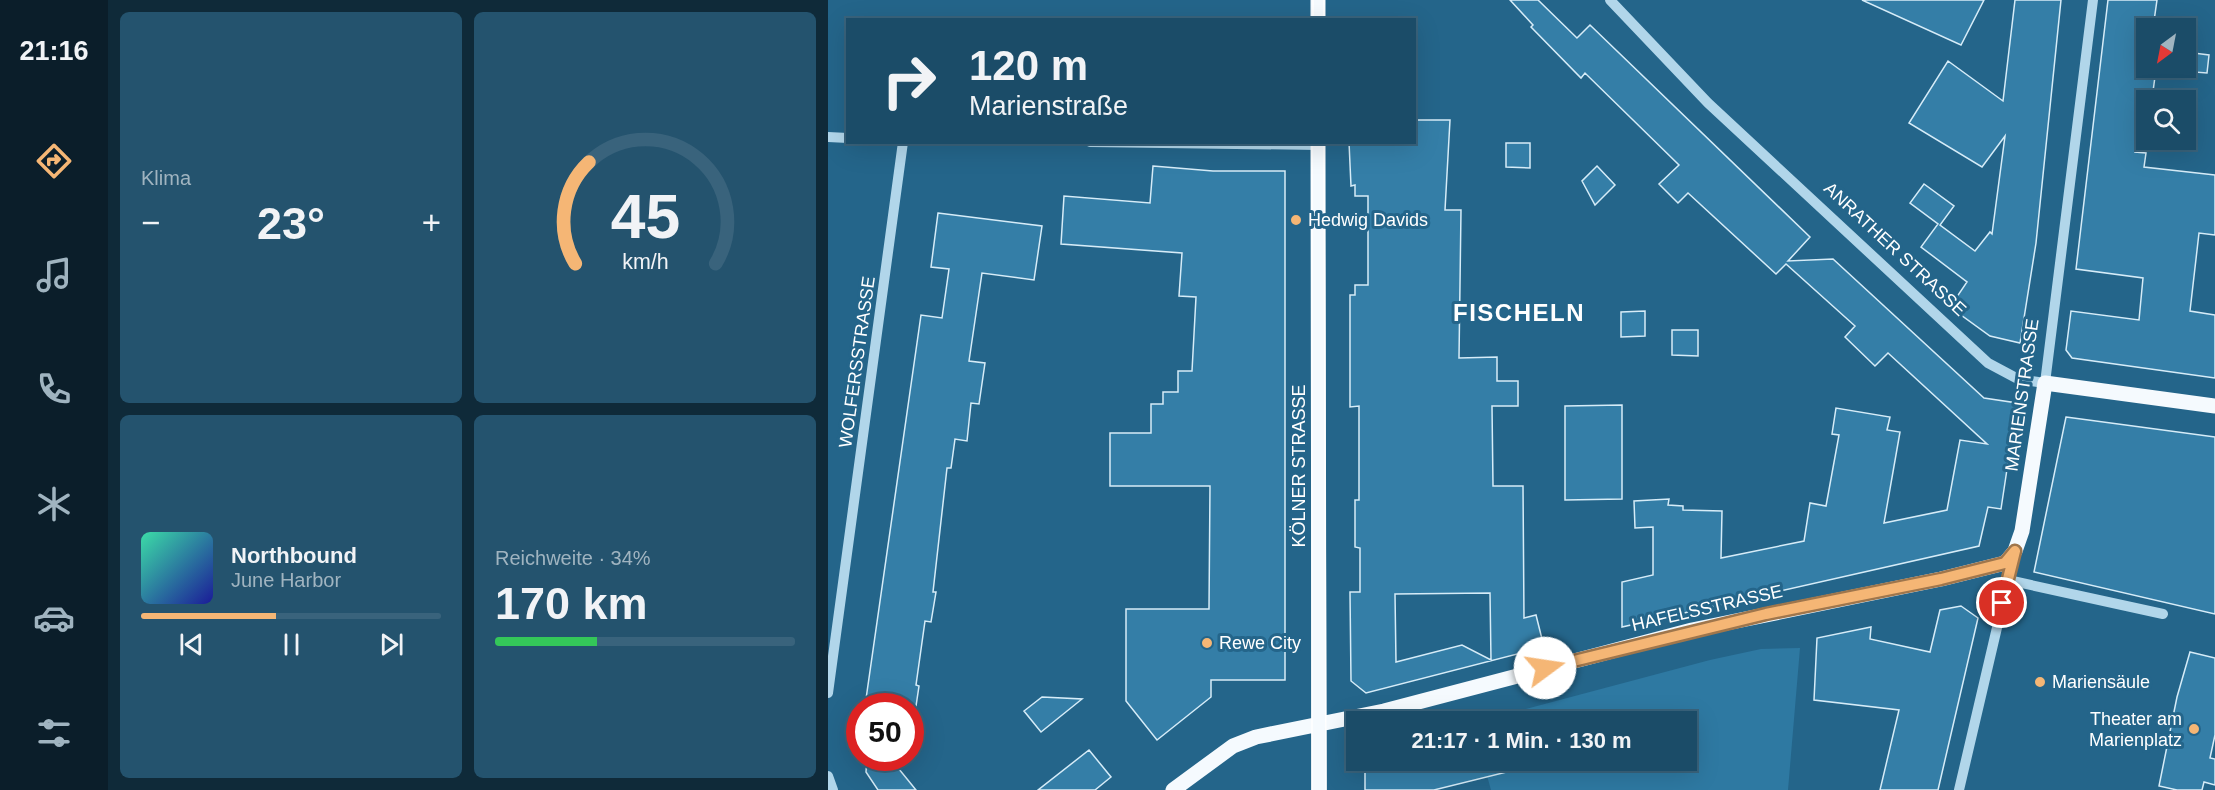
<!DOCTYPE html>
<html lang="de">
<meta charset="utf-8">
<style>
body{margin:0;font-family:Helvetica,sans-serif;background:#24536e;color:#f1f3f6;height:100vh;display:flex;flex-direction:column;font-size:22px;white-space:nowrap}
*{box-sizing:border-box;margin:0}
p{font-size:20px;color:#a0b4c0}
.icon{flex:none;width:33px;height:33px;fill:none;stroke:currentColor;stroke-width:2;stroke-linecap:round;stroke-linejoin:round}
.map{position:relative;flex:1;overflow:hidden}
.panel{display:flex;flex-direction:column;gap:12px;padding:12px;background:#0f2a39;width:720px}
.panel>*{flex:none}
.hud{position:absolute;left:18px;top:18px;width:570px;height:126px;border-radius:0px;box-shadow:0 6px 24px #0002,0 0 0 2px #39637c;background:#1b4c68;color:#f1f3f6;overflow:hidden}
.needle{width:39px;rotate:212deg}
.controls{position:absolute;left:1308px;top:18px;display:grid;gap:12px}
.controls a{display:grid;place-items:center;width:60px;height:60px;border-radius:0px;background:#1b4c68;box-shadow:0 6px 24px #0002,0 0 0 2px #39637c;font-size:30px}
.speed{position:absolute;left:18px;top:693px;display:flex;gap:12px;font-size:30px;font-weight:700;text-align:center}
.speed>*{display:grid;place-content:center;width:78px;height:78px;border-radius:50%;background:#1b4c68;box-shadow:0 6px 24px #0002,0 0 0 2px #39637c;line-height:1}
.speed .limit{border:9px solid #d22;background:#fff;color:#111}
.pin{position:absolute;display:grid;place-items:center;width:51px;height:51px;color:#fff;margin:-26px;border:3px solid #fff;border-radius:50%;box-shadow:0 2px 6px #0007}
.me{position:absolute;width:66px;margin:-33px;rotate:76deg;stroke-linejoin:round;filter:drop-shadow(0 0 4px #0008)}
.turn{display:flex;align-items:center;gap:21px;height:126px;padding:0 24px;font-size:27px}
.turn .icon{width:78px;height:78px;stroke-width:2.5}
.turn b{display:block;font-size:42px;line-height:51px}
.big{font-size:45px;font-weight:700;line-height:1.1}
.panel .widget{flex:1;display:flex;flex-direction:column;justify-content:center;gap:9px;min-width:0;padding:0 21px;border-radius:9px;background:#24536e}
.panel .dial{align-items:center;gap:0}
.dial svg{height:156px;overflow:visible;fill:none;stroke:#39637c;stroke-width:7;stroke-linecap:round;text-anchor:middle}
.dial text{fill:#f1f3f6;stroke:none}
.song{display:flex;align-items:center;gap:18px}
.cover{width:72px;height:72px;border-radius:9px;background:linear-gradient(135deg,hsl(160 70% 55%),hsl(240 70% 35%))}
.played{height:6px;border-radius:3px;background:linear-gradient(90deg,#f5b675 45%,#39637c 45%)}
.keys{display:flex;justify-content:space-around;direction:ltr}
.heat{display:flex;justify-content:space-between;align-items:center;font-size:33px;direction:ltr}
.charge{height:9px;border-radius:4px;background:linear-gradient(90deg,#34c759 34%,#39637c 0)}
.panel .tiles{flex:1;display:grid;gap:12px;grid-template-columns:repeat(2,1fr)}
.trip{position:absolute;left:518px;top:711px;width:351px;height:60px;border-radius:0px;background:#1b4c68;box-shadow:0 6px 24px #0002,0 0 0 2px #39637c;font-weight:700;line-height:60px;text-align:center}
main{display:flex;flex:1;min-height:0}
.menu{display:flex;flex-direction:column;width:108px;justify-content:space-around;align-items:center;background:#0b1e2a;color:#a0b4c0}
.menu .icon{width:42px;height:42px}
.menu .current{color:#f5b675}
.menu b{font-size:27px;color:#f1f3f6}
.map>svg:first-child{display:block}
</style>
<main>
<nav class="menu">
<b>21:16</b>
<svg class="icon current" aria-label="directions" viewBox="0 0 24 24"><path d="M12 3l9 9-9 9-9-9zM9 14v-3h6M13 9l2 2-2 2"/></svg>
<svg class="icon" aria-label="music" viewBox="0 0 24 24"><path d="M9 18V5l10-2v13"/><circle cx="6" cy="18" r="3"/><circle cx="16" cy="16" r="3"/></svg>
<svg class="icon" aria-label="phone" viewBox="0 0 24 24"><path d="M5 4h4l2 5-3 2q2 4 5 5l2-3 5 2v4C11 20 4 13 5 4z"/></svg>
<svg class="icon" aria-label="climate" viewBox="0 0 24 24"><path d="M12 3v18M4 7l16 10M4 17L20 7"/></svg>
<svg class="icon" aria-label="car" viewBox="0 0 24 24"><path d="M5 17H2v-5l4-1 3-4h7l3 4 3 1v5h-3M9 17h6M6 11h13"/><circle cx="7" cy="17" r="2"/><circle cx="17" cy="17" r="2"/></svg>
<svg class="icon" aria-label="filters" viewBox="0 0 24 24"><path d="M4 7h16M4 17h16"/><circle cx="9" cy="7" r="2"/><circle cx="15" cy="17" r="2"/></svg>
</nav>
<section class="panel">
<div class="tiles">
<div class="widget"><p>Klima</p>
<div class="heat"><a>−</a><b class="big">23°</b><a>+</a></div>
</div>
<div class="widget dial"><svg viewBox="0 0 100 80">
<path d="M14 69A42 42 0 1 1 86 69"/>
<path d="M14 69A42 42 0 0 1 21 17" stroke="#f5b675"/>
<text x="50" y="56" font-size="32" font-weight="700">45</text>
<text x="50" y="72" font-size="11">km/h</text>
</svg></div>
<div class="widget">
<div class="song"><i class="cover"></i><div><b>Northbound</b><p>June Harbor</p></div></div>
<div class="played"></div>
<div class="keys"><svg class="icon" aria-label="previous" viewBox="0 0 24 24"><path d="M18 5L8 12l10 7zM5 5v14"/></svg><svg class="icon" aria-label="pause" viewBox="0 0 24 24"><path d="M8 5v14M16 5v14"/></svg><svg class="icon" aria-label="next" viewBox="0 0 24 24"><path d="M6 5l10 7-10 7zM19 5v14"/></svg></div>
</div>
<div class="widget"><p>Reichweite · 34%</p><b class="big">170 km</b><div class="charge"></div></div>
</div>
</section>
<div class="map">
<svg width="1387" height="790" viewBox="0 0 1387 790">
<rect width="100%" height="100%" fill="#24658a"/>
<path fill="#2e79a2" d="M972 648 960 790H663L655 761 858 760V722H649L882 660 933 649Z"/>
<path fill="#347ea7" stroke="#d6ecf8" stroke-width="1.5" fill-rule="evenodd" d="M682 0H710L749 38 762 25 982 237 960 261 1005 259 1156 398 1189 403 1173 509 1160 507 1151 546 794 627V582L825 575V527L807 528 806 501 841 499 840 505 855 506V510L894 511 893 558 976 541 982 503 998 506 1011 435 1004 434 1008 408 1062 417 1059 430 1072 432 1056 523 1119 510 1132 440 1159 444 1060 353 1047 366 1017 337 1027 326 958 264 948 274 860 193 850 203 831 184 851 165 757 73 753 78 703 27 705 25Z
M1034 0H1156L1133 45Z
M1187 0H1233L1208 243 1192 343 1162 336 1122 307 1139 282 1093 247 1110 224 1082 203 1096 184 1126 206 1112 225 1147 251 1162 232 1164 234 1177 136 1154 167 1081 123 1120 61 1175 101Z
M1280 0H1329L1325 28H1318V68H1358V52L1381 55 1379 73 1328 69 1324 99 1312 98 1307 152 1318 153 1316 167 1387 175V235L1371 233 1362 311 1387 315V378L1244 358 1238 350 1243 311 1311 320 1315 278 1248 269Z
M588 120H622L617 210H633L631 358 669 357V381H690V406H664L665 486H695L696 618 708 615 716 647 538 693 523 681 522 592H532V548L527 547V500H531V406L522 407V295H527V285H540V196H527V185L523 186 521 142H588ZM662 593 663 660 634 645 568 662 567 594Z
M678 143H702V168L678 167Z
M325 166 385 171H457V680H383V697L329 740 298 701V609H381L382 486H282V433H323V404H335V392H350V371H364L368 297 351 296 354 253 233 244 236 196 322 203Z
M769 166 787 185 767 205 754 181Z
M110 213 214 226 206 280 154 273 141 361 157 363 151 404 143 403 139 441 127 439 123 468H119L105 592H108L103 622 97 621 88 685 91 686 88 706H37L93 315 114 318 121 269 103 267Z
M817 311V336L793 337V312Z
M844 330H870V356L844 355Z
M794 405V499L737 500V406Z
M1238 417 1387 437V614L1206 572Z
M1133 606 1150 618 1110 790H1052L1071 710 986 700 989 638 1043 627 1042 639 1102 652 1112 610Z
M1362 652 1387 658V735L1382 758 1387 759V785L1376 782 1374 790H1349L1331 786 1349 697Z
M214 697 254 699 213 732 196 711Z
M261 750 283 777 267 790H210Z
M39 758H62L88 790H50L38 772Z
M537 760H690L691 769 606 790H537Z"/>
<g fill="none" stroke-linecap="round" stroke-linejoin="round">
<path stroke="#b1d6ea" stroke-width="10" d="M782 0 880 103 1160 363 1190 379 1217 383 1265 0
M0 137 20 138
M262 142 490 145
M1180 580 1335 614
M0 693 75 142
M0 776 5 790
M1131 790 1186 555"/>
<path stroke="#f5fafe" stroke-width="15" d="M490 20V0
M490 142 491 790
M345 790 405 746 428 737 556 711 864 630 1113 579 1177 563 1187 551 1194 531 1217 383 1387 406"/>
<path stroke="#fff" stroke-width="1.5" d="M496 0V20
M485 20V0
M484 142V790
M496 142 498 790"/>
</g>
<g fill="none" stroke-linecap="round" stroke-linejoin="round">
<defs>
<path id="route" d="M717 668 938 614 1113 579 1177 563 1187 551 1174 603"/>
</defs>
<use href="#route" stroke="#9f764c" stroke-width="15"/>
<use href="#route" stroke="#f5b675" stroke-width="10"/>
</g>
<g fill="#f5b675" stroke="#24658a" stroke-width="2">
<circle cx="468" cy="220" r="6"/>
<circle cx="379" cy="643" r="6"/>
<circle cx="1212" cy="682" r="6"/>
<circle cx="1366" cy="729" r="6"/>
</g>
<g text-anchor="middle" dominant-baseline="central" stroke-width="6" stroke-linejoin="round" paint-order="stroke">
<g font-size="18" fill="#fff" stroke="#24658a" text-anchor="start">
<text x="480" y="220">Hedwig Davids</text>
<text x="391" y="643">Rewe City</text>
<text x="1224" y="682">Mariensäule</text>
<text x="1354" y="719" text-anchor="end">Theater am<tspan x="1354" dy="21">Marienplatz</tspan></text>
</g>
<g font-size="18" fill="#fff" stroke="#24658a">
<text transform="translate(1067 249) rotate(43)">ANRATHER STRASSE</text>
<text transform="translate(29 362) rotate(-82)">WOLFERSSTRASSE</text>
<text transform="translate(1194 395) rotate(-82)">MARIENSTRASSE</text>
<text transform="translate(471 466) rotate(-90)">KÖLNER STRASSE</text>
<text transform="translate(879 608) rotate(-13)">HAFELSSTRASSE</text>
</g>
<g font-size="24" font-weight="bold" letter-spacing="1.5" fill="#fff" stroke="#24658a">
<text x="691" y="312">FISCHELN</text>
</g>
</g>
</svg>
<div class="controls">
<a><svg class="needle" viewBox="-14 -14 28 28"><path d="M0-13l5 13h-10z" fill="#e53935"/><path d="M0 13l5-13h-10z" fill="#a0b4c0"/></svg></a>
<a><svg class="icon" aria-label="search" viewBox="0 0 24 24"><circle cx="10" cy="10" r="6"/><path d="M15 15l6 6"/></svg></a>
</div>
<div class="speed"><div class="limit">50</div></div>
<div class="pin" style="left:1174px;top:603px;background:#d93025"><svg class="icon" aria-label="arrive" viewBox="0 0 24 24"><path d="M6 21V4h12l-3 4 3 4H6"/></svg></div>
<svg class="me" style="left:717px;top:668px" viewBox="-20 -20 40 40"><circle r="19" fill="#fff"/><path d="M0-13L10 11 0 6-10 11z" fill="#f5b675"/></svg>
<div class="trip">21:17 · 1 Min. · 130 m</div>
<div class="hud">
<div class="turn"><svg class="icon" aria-label="right" viewBox="0 0 24 24"><path d="M7 20v-9h11M14 6l5 5-5 5"/></svg><div><b>120 m</b>Marienstraße</div></div>
</div>
</div>
</main>
